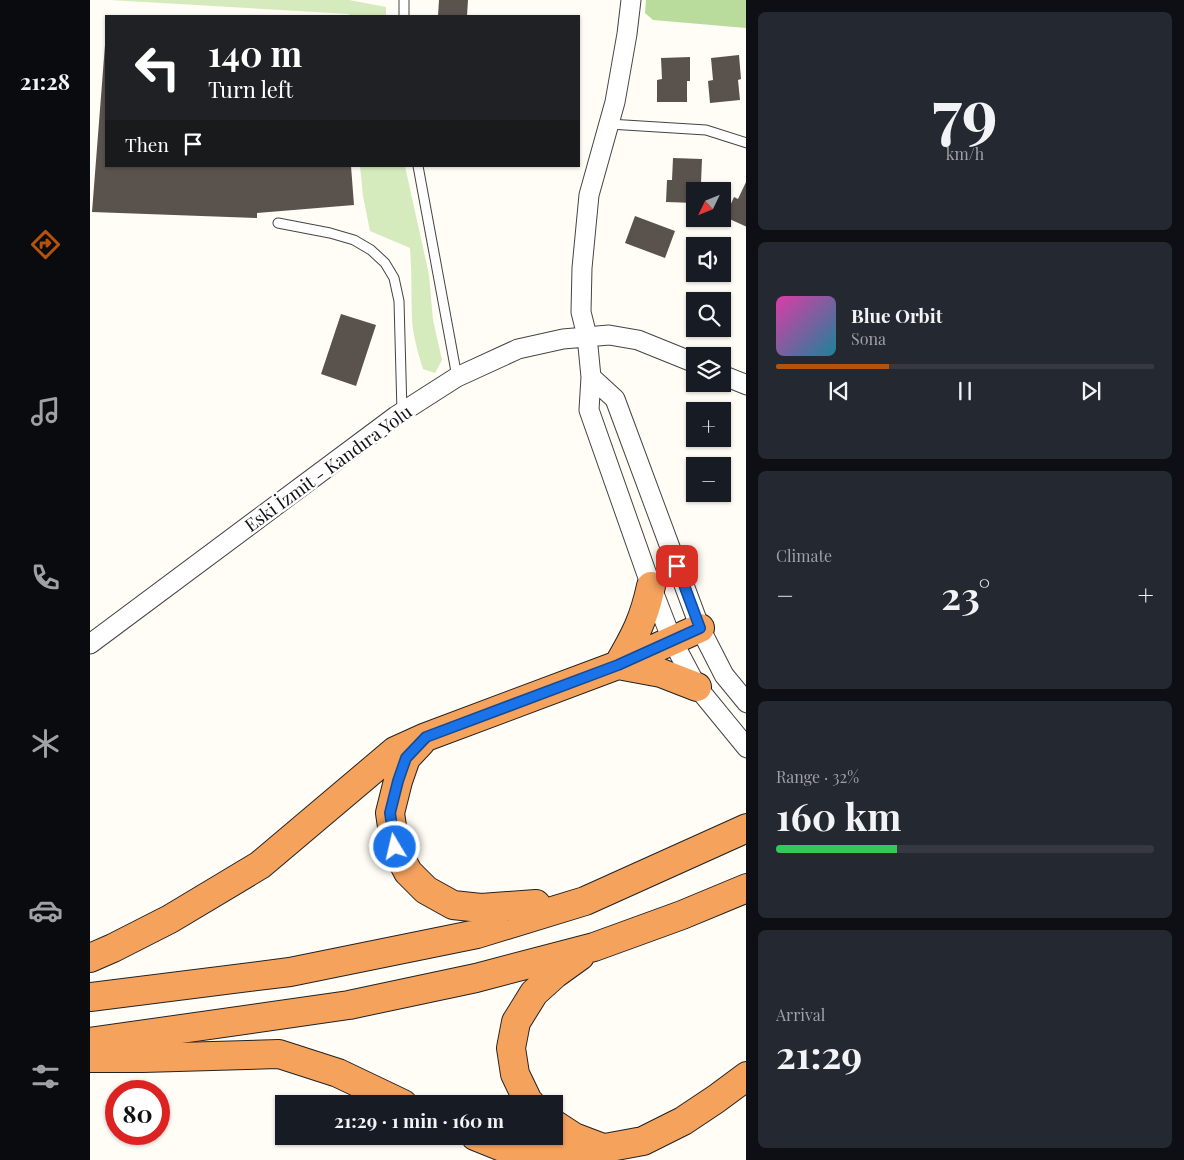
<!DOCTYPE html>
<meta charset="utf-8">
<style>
body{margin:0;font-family:"Playfair Display",serif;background:#242831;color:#f1f3f6;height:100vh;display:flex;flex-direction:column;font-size:19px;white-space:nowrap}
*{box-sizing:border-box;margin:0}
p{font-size:16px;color:#9ea1a6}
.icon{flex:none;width:28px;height:28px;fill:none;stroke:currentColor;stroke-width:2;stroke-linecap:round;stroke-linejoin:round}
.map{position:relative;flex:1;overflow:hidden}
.details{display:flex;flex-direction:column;gap:12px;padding:12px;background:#0d0f14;width:438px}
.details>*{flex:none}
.top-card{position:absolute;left:15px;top:15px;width:475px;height:152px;border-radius:0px;box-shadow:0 1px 4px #0004;background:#202124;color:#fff;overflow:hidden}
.needle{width:32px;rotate:227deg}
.buttons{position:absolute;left:596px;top:182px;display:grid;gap:10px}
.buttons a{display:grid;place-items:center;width:45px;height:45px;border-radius:0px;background:#171b24;box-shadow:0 1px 4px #0004;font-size:25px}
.speed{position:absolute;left:15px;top:1080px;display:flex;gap:10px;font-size:25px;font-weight:700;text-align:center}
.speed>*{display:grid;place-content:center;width:65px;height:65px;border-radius:50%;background:#171b24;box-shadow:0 1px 4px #0004;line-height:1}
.speed .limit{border:8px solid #d22;background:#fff;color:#111}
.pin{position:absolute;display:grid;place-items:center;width:42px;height:42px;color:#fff;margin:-21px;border-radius:10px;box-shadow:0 2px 8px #0006}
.me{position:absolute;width:55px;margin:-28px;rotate:351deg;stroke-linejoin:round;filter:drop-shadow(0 0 4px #0008)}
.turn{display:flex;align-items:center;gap:18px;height:105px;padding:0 20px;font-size:22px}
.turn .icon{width:65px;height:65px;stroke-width:2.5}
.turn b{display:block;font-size:35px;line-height:42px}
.then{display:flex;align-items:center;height:48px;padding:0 20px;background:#0003;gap:10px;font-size:19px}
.big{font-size:38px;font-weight:700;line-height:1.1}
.details .card{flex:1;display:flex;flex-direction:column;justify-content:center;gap:8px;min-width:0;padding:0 18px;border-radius:8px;background:#242831}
.details .dial{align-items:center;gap:0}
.dial b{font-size:65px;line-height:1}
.song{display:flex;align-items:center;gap:15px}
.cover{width:60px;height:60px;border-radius:8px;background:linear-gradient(135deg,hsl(320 70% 55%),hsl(190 70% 35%))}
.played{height:5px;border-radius:2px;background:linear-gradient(90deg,#b45309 30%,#363941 30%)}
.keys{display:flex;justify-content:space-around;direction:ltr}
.heat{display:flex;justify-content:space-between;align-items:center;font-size:28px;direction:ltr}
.charge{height:8px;border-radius:4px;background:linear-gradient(90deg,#34c759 32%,#363941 0)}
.trip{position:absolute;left:185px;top:1095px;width:288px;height:50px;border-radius:0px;background:#171b24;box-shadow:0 1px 4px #0004;font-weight:700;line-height:50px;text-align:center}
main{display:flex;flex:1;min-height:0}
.dock{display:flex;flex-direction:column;width:90px;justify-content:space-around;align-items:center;background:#090b0e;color:#9ea1a6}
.dock .icon{width:35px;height:35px}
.dock .selected{color:#b45309}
.dock b{font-size:22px;color:#f1f3f6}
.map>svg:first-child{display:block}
</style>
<main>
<nav class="dock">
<b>21:28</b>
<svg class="icon selected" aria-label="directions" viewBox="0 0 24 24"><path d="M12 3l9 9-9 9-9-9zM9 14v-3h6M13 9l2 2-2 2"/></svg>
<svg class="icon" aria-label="music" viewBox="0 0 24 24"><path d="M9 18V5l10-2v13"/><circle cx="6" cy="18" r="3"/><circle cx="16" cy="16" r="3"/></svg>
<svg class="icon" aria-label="phone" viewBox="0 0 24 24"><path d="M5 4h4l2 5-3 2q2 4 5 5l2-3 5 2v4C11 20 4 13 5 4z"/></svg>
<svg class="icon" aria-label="climate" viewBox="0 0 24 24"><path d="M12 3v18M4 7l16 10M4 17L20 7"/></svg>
<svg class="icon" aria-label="car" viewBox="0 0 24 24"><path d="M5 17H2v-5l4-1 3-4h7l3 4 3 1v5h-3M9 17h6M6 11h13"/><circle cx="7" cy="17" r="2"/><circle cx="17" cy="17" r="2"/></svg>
<svg class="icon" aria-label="filters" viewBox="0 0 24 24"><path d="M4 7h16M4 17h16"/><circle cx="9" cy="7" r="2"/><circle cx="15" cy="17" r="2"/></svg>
</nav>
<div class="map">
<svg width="657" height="1160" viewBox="0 0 657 1160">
<rect width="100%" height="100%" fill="#fffdf5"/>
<path fill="#d5ebbd" d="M20 0H259L296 7V16H259V14Z
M270 166H315L339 275 343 320 352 360 345 373 333 369C328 353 323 336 322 319 321 295 322 272 320 248L280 231 273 196Z"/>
<path fill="#b9dc9c" d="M556 0H656V28L563 20 555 13Z"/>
<path fill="#5a524d" d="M349 0H378L377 16H348Z
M15 45H16V166H261L264 205 167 213V218L2 212Z
M649 55 651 79 648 80 650 100 620 103 618 81 623 80 621 58Z
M600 57V81H597V102H567V80L572 79 571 58Z
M583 158 612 159 611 183H607V191H605V203L576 202 577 180H582Z
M657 180V227L635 217 644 197 648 199Z
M545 216 585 231 575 258 535 243Z
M251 314 286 325 266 386 231 374Z"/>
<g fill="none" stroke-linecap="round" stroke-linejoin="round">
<defs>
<path id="lane" d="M314 16V0
M519 124 616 130 657 143
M328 166 367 377
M188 223 240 233 264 240 281 250 295 263 304 278 309 301 312 412"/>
<path id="street" d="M541 0 537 34 525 102 499 195 492 268 491 312 497 336 501 377 499 410 561 586 582 640 607 687 657 748
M632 375 657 385
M501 377 525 399 610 628 634 675 657 703
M0 644 306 416 367 377 428 349 473 339 519 335 548 340 605 363"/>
<path id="highway" d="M561 586C554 619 545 636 528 665L571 673 607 687
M331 742 316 758 308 781 300 813 305 847 318 872 336 890 363 905 391 908 446 904
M0 958 23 948 80 919 170 865 305 751 336 737 528 665 610 628
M0 997 200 972 387 934 495 901 657 828
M0 1042 259 1005 386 978 504 947 592 915 657 888
M0 1058H53L189 1054 248 1073 313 1104
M441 1104 438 1101 425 1074 421 1048 426 1022 444 993 465 974 490 956
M464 1124 484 1137 513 1148
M385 1136 417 1149 475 1153 515 1148 553 1141 593 1121 626 1099 657 1076"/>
</defs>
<use href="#lane" stroke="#444" stroke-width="11"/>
<use href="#street" stroke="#444" stroke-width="21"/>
<use href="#highway" stroke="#222" stroke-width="30"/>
<use href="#lane" stroke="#fff" stroke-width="9"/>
<use href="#street" stroke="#fff" stroke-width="19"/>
<use href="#highway" stroke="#f5a25d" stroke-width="28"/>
</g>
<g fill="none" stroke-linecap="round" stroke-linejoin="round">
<defs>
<path id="route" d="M305 847 300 813 308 781 316 758 336 737 528 665 610 628 587 566"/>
</defs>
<use href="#route" stroke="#114b97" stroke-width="12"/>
<use href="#route" stroke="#1a73e8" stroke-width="9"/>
</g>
<g text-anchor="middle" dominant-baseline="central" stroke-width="5" stroke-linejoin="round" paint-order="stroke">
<g font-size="18" fill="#111" stroke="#fff">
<text transform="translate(238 468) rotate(-36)">Eski İzmit - Kandıra Yolu</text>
</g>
</g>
</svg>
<div class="buttons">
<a><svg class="needle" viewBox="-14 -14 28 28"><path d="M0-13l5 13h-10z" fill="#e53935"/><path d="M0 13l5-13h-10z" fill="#9ea1a6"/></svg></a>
<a><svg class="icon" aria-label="sound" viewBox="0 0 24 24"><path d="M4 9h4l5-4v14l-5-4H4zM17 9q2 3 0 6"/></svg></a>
<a><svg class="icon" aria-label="search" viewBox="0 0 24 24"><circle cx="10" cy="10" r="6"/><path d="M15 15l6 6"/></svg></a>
<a><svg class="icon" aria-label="layers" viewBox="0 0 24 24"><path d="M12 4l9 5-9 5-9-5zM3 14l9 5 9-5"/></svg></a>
<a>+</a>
<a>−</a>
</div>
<div class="speed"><div class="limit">80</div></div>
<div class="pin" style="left:587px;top:566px;background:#d93025"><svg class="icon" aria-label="arrive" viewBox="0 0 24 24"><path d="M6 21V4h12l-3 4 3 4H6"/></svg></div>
<svg class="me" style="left:305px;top:847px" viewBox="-20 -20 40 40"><circle r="17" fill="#1a73e8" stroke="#fff" stroke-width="3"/><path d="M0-11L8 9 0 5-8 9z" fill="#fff"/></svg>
<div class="trip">21:29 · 1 min · 160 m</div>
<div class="top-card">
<div class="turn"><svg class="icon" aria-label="left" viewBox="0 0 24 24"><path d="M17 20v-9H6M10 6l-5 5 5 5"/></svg><div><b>140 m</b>Turn left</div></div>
<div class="then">Then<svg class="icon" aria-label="arrive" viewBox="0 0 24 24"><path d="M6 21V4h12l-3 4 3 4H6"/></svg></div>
</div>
</div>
<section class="details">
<div class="card dial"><b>79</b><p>km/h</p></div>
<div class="card">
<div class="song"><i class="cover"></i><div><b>Blue Orbit</b><p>Sona</p></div></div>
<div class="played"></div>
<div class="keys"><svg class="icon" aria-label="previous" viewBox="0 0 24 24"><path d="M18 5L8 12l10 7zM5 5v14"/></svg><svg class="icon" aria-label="pause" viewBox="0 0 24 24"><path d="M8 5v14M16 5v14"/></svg><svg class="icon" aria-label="next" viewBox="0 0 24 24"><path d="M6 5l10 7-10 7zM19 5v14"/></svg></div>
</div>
<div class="card"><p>Climate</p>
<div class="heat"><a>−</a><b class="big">23°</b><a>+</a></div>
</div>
<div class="card"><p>Range · 32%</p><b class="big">160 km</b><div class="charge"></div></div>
<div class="card"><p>Arrival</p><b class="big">21:29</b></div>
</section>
</main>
